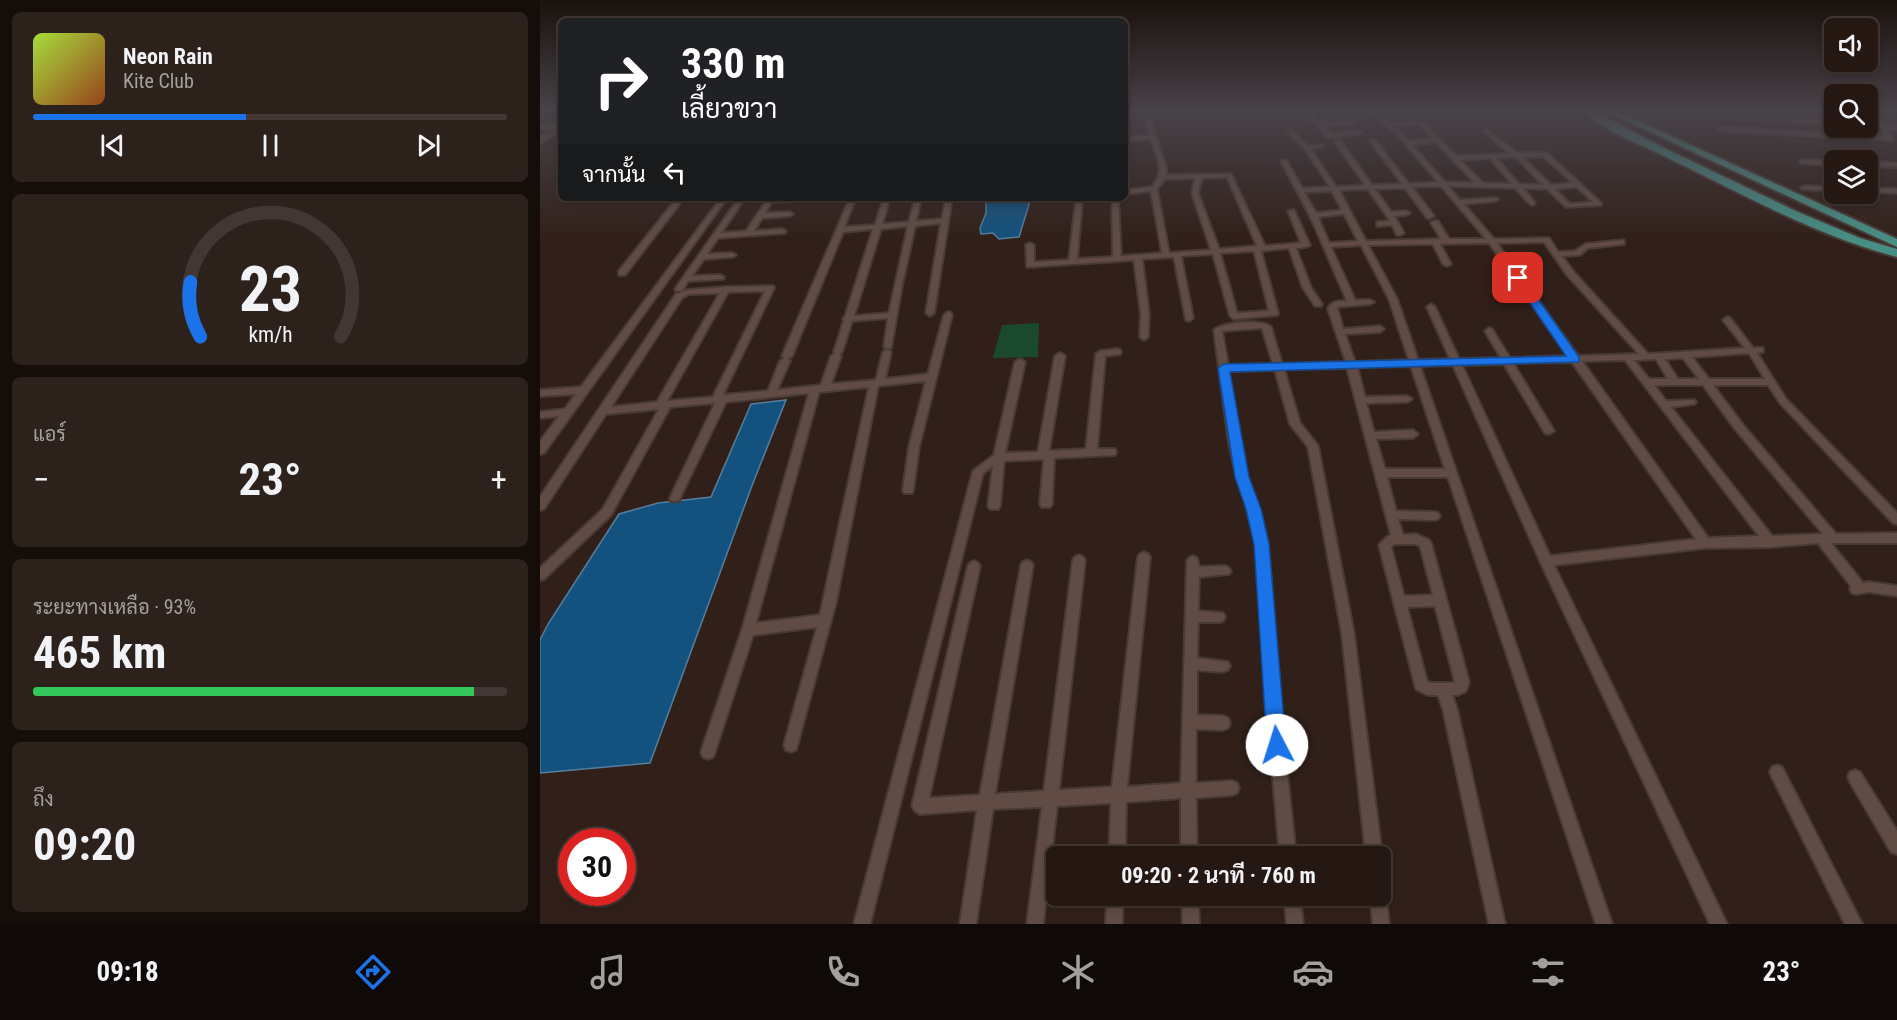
<!DOCTYPE html>
<html lang="th">
<meta charset="utf-8">
<style>
body{margin:0;font-family:"Roboto Condensed",Sarabun,sans-serif;background:#2d211c;color:#f1f3f6;height:100vh;display:flex;flex-direction:column;font-size:22px;white-space:nowrap}
*{box-sizing:border-box;margin:0}
p{font-size:20px;color:#a3a0a0}
.icon{flex:none;width:33px;height:33px;fill:none;stroke:currentColor;stroke-width:2;stroke-linecap:round;stroke-linejoin:round}
.map{position:relative;flex:1;overflow:hidden}
.details{display:flex;flex-direction:column;gap:12px;padding:12px;background:#140d0a;width:540px}
.details>*{flex:none}
.guide{position:absolute;left:18px;top:18px;width:570px;height:183px;border-radius:9px;box-shadow:0 3px 9px #0003,0 0 0 2px #423733;background:#202124;color:#fff;overflow:hidden}
.controls{position:absolute;left:1284px;top:18px;display:grid;gap:12px}
.controls a{display:grid;place-items:center;width:54px;height:54px;border-radius:9px;background:#251813;box-shadow:0 3px 9px #0003,0 0 0 2px #423733;font-size:30px}
.speed{position:absolute;left:18px;top:828px;display:flex;gap:12px;font-size:30px;font-weight:700;text-align:center}
.speed>*{display:grid;place-content:center;width:78px;height:78px;border-radius:50%;background:#251813;box-shadow:0 3px 9px #0003,0 0 0 2px #423733;line-height:1}
.speed .limit{border:9px solid #d22;background:#fff;color:#111}
.pin{position:absolute;display:grid;place-items:center;width:51px;height:51px;color:#fff;margin:-26px;border-radius:12px;box-shadow:0 3px 9px #0006}
.me{position:absolute;width:66px;margin:-33px;rotate:355deg;stroke-linejoin:round;filter:drop-shadow(0 0 4px #0008)}
.turn{display:flex;align-items:center;gap:21px;height:126px;padding:0 24px;font-size:27px}
.turn .icon{width:78px;height:78px;stroke-width:2.5}
.turn b{display:block;font-size:42px;line-height:51px}
.then{display:flex;align-items:center;height:57px;padding:0 24px;background:#0003;gap:12px;font-size:22px}
.big{font-size:45px;font-weight:700;line-height:1.1}
.details .widget{flex:1;display:flex;flex-direction:column;justify-content:center;gap:9px;min-width:0;padding:0 21px;border-radius:9px;background:#2d211c}
.details .dial{align-items:center;gap:0}
.dial svg{height:156px;overflow:visible;fill:none;stroke:#423733;stroke-width:7;stroke-linecap:round;text-anchor:middle}
.dial text{fill:#f1f3f6;stroke:none}
.song{display:flex;align-items:center;gap:18px}
.cover{width:72px;height:72px;border-radius:9px;background:linear-gradient(135deg,hsl(80 70% 55%),hsl(20 70% 35%))}
.played{height:6px;border-radius:3px;background:linear-gradient(90deg,#1a73e8 45%,#423733 45%)}
.keys{display:flex;justify-content:space-around;direction:ltr}
.heat{display:flex;justify-content:space-between;align-items:center;font-size:33px;direction:ltr}
.charge{height:9px;border-radius:4px;background:linear-gradient(90deg,#34c759 93%,#423733 0)}
.trip{position:absolute;left:506px;top:846px;width:345px;height:60px;border-radius:9px;background:#251813;box-shadow:0 3px 9px #0003,0 0 0 2px #423733;font-weight:700;line-height:60px;text-align:center}
.tab-bar{display:flex;height:96px;justify-content:space-around;align-items:center;background:#0f0a08;color:#a3a0a0}
.tab-bar .icon{width:42px;height:42px}
.tab-bar .selected{color:#1a73e8}
.tab-bar b{font-size:27px;color:#f1f3f6}
main{display:flex;flex:1;min-height:0}
.map>svg:first-child{display:block}
</style>
<main>
<section class="details">
<div class="widget">
<div class="song"><i class="cover"></i><div><b>Neon Rain</b><p>Kite Club</p></div></div>
<div class="played"></div>
<div class="keys"><svg class="icon" aria-label="previous" viewBox="0 0 24 24"><path d="M18 5L8 12l10 7zM5 5v14"/></svg><svg class="icon" aria-label="pause" viewBox="0 0 24 24"><path d="M8 5v14M16 5v14"/></svg><svg class="icon" aria-label="next" viewBox="0 0 24 24"><path d="M6 5l10 7-10 7zM19 5v14"/></svg></div>
</div>
<div class="widget dial"><svg viewBox="0 0 100 80">
<path d="M14 69A42 42 0 1 1 86 69"/>
<path d="M14 69A42 42 0 0 1 9 41" stroke="#1a73e8"/>
<text x="50" y="56" font-size="32" font-weight="700">23</text>
<text x="50" y="72" font-size="11">km/h</text>
</svg></div>
<div class="widget"><p>แอร์</p>
<div class="heat"><a>−</a><b class="big">23°</b><a>+</a></div>
</div>
<div class="widget"><p>ระยะทางเหลือ · 93%</p><b class="big">465 km</b><div class="charge"></div></div>
<div class="widget"><p>ถึง</p><b class="big">09:20</b></div>
</section>
<div class="map">
<svg width="1357" height="924" viewBox="0 0 1357 924">
<rect width="100%" height="100%" fill="#312019"/>
<path fill="#1a492e" d="M499 323 498 357 453 358 462 325Z"/>
<path fill="#13527f" stroke="#567e9c" stroke-width="1.5" d="M446 198H491L479 237 459 239 453 233 441 234 440 228 446 213Z
M246 400 213 483 110 763 0 773V640L8 624 79 514 118 503 171 497 211 404Z"/>
<g fill="none" stroke-linecap="round" stroke-linejoin="round">
<defs>
<path id="street" d="M602 111H608L626 168V175L691 174 725 246 761 243 748 211 754 210 770 245 766 247 756 248 771 288 782 304 781 306H775L763 288 749 248 721 251 738 313 737 315 694 319 690 316 673 254 641 256 653 318 649 321 646 320 634 257 602 259 609 314 608 337 604 340 600 337 601 314 594 260 487 267 486 245 490 243 494 245V262L529 260 536 201 539 199 542 201 537 259 573 257 572 198H578L581 256 622 253 611 191 585 194V190L612 187C626 169 617 159 611 139L585 141V137L610 135ZM687 177 717 246 679 249 658 193 662 178ZM655 178 652 193 671 250 629 253 617 189 625 179ZM714 251 729 311 697 313 680 253Z
M763 111H769L780 123 814 120 817 122 814 124 783 126 791 134 819 131 822 133 788 138Z
M827 111H833L850 123 882 121 916 156 970 154 944 132 943 131 946 129 977 153H1007L1061 203V205L1026 207 1007 189 983 188 995 203 992 205 990 204 975 188 908 186 920 200 957 198 958 199 955 201 924 204 954 239 1006 238H1009L1018 252 1035 251 1046 244 1084 240V244L1048 248 1040 255 1022 256 1033 271 1108 354 1205 348 1183 320 1187 317 1190 318 1213 348H1223V352L1217 353 1246 399 1357 513V524L1353 523 1240 403 1228 385H1173L1203 425 1296 534 1357 533V543H1291L1323 583 1329 582 1357 586V596L1329 592 1316 594 1312 593 1310 589 1311 586 1278 543 1230 547 1165 548 1014 565 1187 924H1170L1000 561 913 365 880 366 1072 924H1056L908 477H847L856 511 894 512 898 513 900 516 898 519 894 520 858 519 863 535 876 534 889 540 891 543 929 682 926 691 918 695H912L917 709 965 924H949L903 709 898 695H888L876 689 839 545 847 537 851 535 807 368 744 369 760 423 778 446 814 634 842 856 840 861V856H826L802 634 768 447 750 424 735 370 688 371 699 443 707 477 719 509 728 544 744 745 756 856H740L730 745 716 544 707 509 697 477 689 443 674 330C683 322 722 319 731 327L742 364 806 362 788 309C791 301 799 301 807 301L772 220 741 161 746 160 762 188 790 187 765 149 748 132 751 130 768 146 782 145V147L771 149 796 187 825 185 795 142 798 140 800 141 832 185 862 184 830 141 833 139 835 140 869 184 898 182 857 134ZM879 124 893 139 869 141 854 126ZM896 142 935 183 905 182 872 145ZM1003 156 1033 183 1011 185 982 157ZM976 157 1003 185 979 184 956 158ZM950 158 972 184 943 183 920 160ZM901 186 946 239H909L898 221H895L891 223 901 239 826 241 799 190 828 189 850 221 837 222V226L852 225 857 235H860L864 233 854 216 866 215 870 213 866 211 851 212 835 189 865 188 887 218H890L894 216 872 187ZM1037 187 1053 202 1030 204 1015 189ZM792 191 802 210 776 213 764 192ZM804 214 818 241 789 243 778 217ZM1004 242 1027 275 1099 354 1038 356 957 243ZM949 243 1028 356 970 358 952 329 949 328 945 331 961 358 919 359 895 307 891 304 887 307 910 359 878 360 857 299 828 245 893 244 903 264 907 266 911 264 900 244ZM821 245 849 299 869 360 815 362 805 334 840 332 844 329 840 326 803 329 797 307 830 304 834 302 830 300H815L791 247ZM722 328 733 364 688 365 682 331ZM1209 353 1225 379H1169L1152 357ZM1143 358 1159 379H1138L1125 359ZM1116 359 1128 379H1109L1094 360ZM1085 360 1219 536 1168 538 1042 361ZM1032 362 1156 539 1010 556 922 365 964 364 1005 433 1009 434 1014 431 973 363ZM871 366 905 469H845L836 439 873 438 878 434 873 430 834 432 826 403 867 402 872 399 867 396 825 397 817 367ZM1114 385H1163L1195 429 1283 534 1232 536 1131 407 1154 404 1156 402 1154 400 1126 401ZM854 544H875L880 546 893 595 864 596 851 547ZM895 606 915 682V683H890L887 681 867 607Z
M1331 111H1337L1345 125 1357 126V130L1347 129 1353 139 1352 140 1181 131 1178 129 1181 127 1346 137 1341 129 1327 128 1328 124 1339 125Z
M1179 114 1294 121V125L1177 117V115Z
M0 125H21V130L0 143V138L14 129H0Z
M1262 160 1294 161V165L1260 163V161Z
M1328 162 1357 163V167L1328 166Z
M1264 186 1294 187V191L1262 189 1261 188Z
M1328 188 1357 189V193L1328 192Z
M137 198H144L85 275H79V271Z
M181 198H187L4 453 0 454V442L19 416 0 418V412L25 409 36 394 0 396V390L41 387Z
M199 198H205L181 233 206 231 228 198 259 199 256 201 232 202 225 213 249 212 253 214 249 216 222 218 214 231 242 229 246 231 245 233 178 238 167 254 192 253 196 255 192 257 164 259 152 276 180 275 184 277 183 279 148 281 142 291H136L135 289Z
M310 198H316L304 227 335 225 344 198H350L342 224 369 222 375 198H381L376 221 402 219 406 198H412L394 313 390 316 386 313 401 223 375 226 362 285 351 348H345L344 346 348 318 312 321 302 352 299 354 301 356 291 384 336 380 343 352 347 349 351 352 345 379 388 374 404 315 408 312 411 313 412 315 379 447 373 490 372 493H364L363 490 369 447 386 381 338 386 296 602 256 750 251 752 246 750 244 745 277 627 213 635 175 752 173 757 168 759 163 757 161 752 202 630 269 393 186 402 140 498 139 501H131L130 498 175 403 130 407 71 515 4 579 0 580V568L63 509 119 409 66 414 4 509 0 510V497L136 294 148 290 186 287 233 286 234 288 183 395 228 391 240 361 245 358 242 356ZM368 226 349 313 314 316 341 229ZM333 229 305 317 303 319 304 320 294 352 295 354 291 356 281 385 237 390 250 361 247 359 252 356 303 232ZM225 291 173 397 127 401 188 292ZM180 293 117 402 71 407 142 298 149 294ZM329 387 280 615 216 623 279 392Z
M577 349 580 350 581 352 580 354 565 356 557 449H575L576 452 575 455 514 458 512 504 510 507H502L500 504 504 459 464 461 460 506 458 509H450L448 506 453 466 443 473 330 924H314L433 471 454 455 475 362 480 359 485 362 465 453 498 452 515 356 520 353 525 356 509 451 546 449 556 354 561 351Z
M604 552 608 554 610 557 587 787 641 783 647 561 649 558 653 556 657 558 659 567 685 566 689 568 691 571 689 574 659 577 658 611 683 613 685 617 683 621 679 622H658L657 658 688 662 690 666 688 670 683 672 657 670V715L683 716 688 718 690 723 688 728 683 730 656 729V783L692 781 697 783 699 788 697 793 692 795 656 798 657 856H641V798L586 802 585 856H569L571 803 517 806 503 924H487L502 807 453 809 436 924H420L437 810 380 814 375 811 372 806 428 566 430 563 434 561 438 563 440 566 389 798 440 795 481 565 483 562 487 560 491 562 493 565 455 794 504 791 533 560 535 557 539 555 543 557 545 560 519 790 572 787 598 557 600 554Z
M1237 765 1242 767 1322 924H1305L1232 777 1230 772 1232 767Z
M1315 770 1320 772 1357 831V854L1351 852 1310 782 1308 777 1310 772Z
M688 848 701 850 703 856H680L682 850Z
M840 889 844 890 846 896 849 924H833L830 896H840Z
M567 896H583L582 924H566Z
M642 896H658L659 924H643Z
M744 896H760L763 924H747Z"/>
<path id="primary" d="M1043 111H1053L1124 148 1258 212 1320 238 1357 249V257C1276 236 1201 193 1126 157 1104 146 1059 128 1043 111Z
M1065 111H1076L1357 239V247Z"/>
</defs>
<use href="#street" stroke="#483a35" stroke-width="4"/>
<use href="#primary" stroke="#483a35" stroke-width="4"/>
<use href="#street" fill="#604c45" fill-rule="evenodd"/>
<use href="#primary" fill="#478e84" fill-rule="evenodd"/>
</g>
<linearGradient id="sky" x2="0" y2="1"><stop stop-color="#1b120e"/><stop offset="0.46" stop-color="#484249"/><stop offset="1" stop-color="#484249" stop-opacity="0"/></linearGradient>
<rect width="1357" height="240" fill="url(#sky)"/>
<path fill="#1a73e8" stroke="#114b97" stroke-width="1.5" d="M978 275 982 276 1039 357V362L690 372 709 477 721 509 729 544 746 745 743 751 737 754 730 751 727 745 714 544 706 509 695 477 678 368 684 364 1026 356 973 278Z"/>
</svg>
<div class="controls">
<a><svg class="icon" aria-label="sound" viewBox="0 0 24 24"><path d="M4 9h4l5-4v14l-5-4H4zM17 9q2 3 0 6"/></svg></a>
<a><svg class="icon" aria-label="search" viewBox="0 0 24 24"><circle cx="10" cy="10" r="6"/><path d="M15 15l6 6"/></svg></a>
<a><svg class="icon" aria-label="layers" viewBox="0 0 24 24"><path d="M12 4l9 5-9 5-9-5zM3 14l9 5 9-5"/></svg></a>
</div>
<div class="speed"><div class="limit">30</div></div>
<div class="pin" style="left:978px;top:278px;background:#d93025"><svg class="icon" aria-label="arrive" viewBox="0 0 24 24"><path d="M6 21V4h12l-3 4 3 4H6"/></svg></div>
<svg class="me" style="left:737px;top:745px" viewBox="-20 -20 40 40"><circle r="19" fill="#fff"/><path d="M0-13L10 11 0 6-10 11z" fill="#1a73e8"/></svg>
<div class="trip">09:20 · 2 นาที · 760 m</div>
<div class="guide">
<div class="turn"><svg class="icon" aria-label="right" viewBox="0 0 24 24"><path d="M7 20v-9h11M14 6l5 5-5 5"/></svg><div><b>330 m</b>เลี้ยวขวา</div></div>
<div class="then">จากนั้น<svg class="icon" aria-label="left" viewBox="0 0 24 24"><path d="M17 20v-9H6M10 6l-5 5 5 5"/></svg></div>
</div>
</div>
</main>
<nav class="tab-bar">
<b>09:18</b>
<svg class="icon selected" aria-label="directions" viewBox="0 0 24 24"><path d="M12 3l9 9-9 9-9-9zM9 14v-3h6M13 9l2 2-2 2"/></svg>
<svg class="icon" aria-label="music" viewBox="0 0 24 24"><path d="M9 18V5l10-2v13"/><circle cx="6" cy="18" r="3"/><circle cx="16" cy="16" r="3"/></svg>
<svg class="icon" aria-label="phone" viewBox="0 0 24 24"><path d="M5 4h4l2 5-3 2q2 4 5 5l2-3 5 2v4C11 20 4 13 5 4z"/></svg>
<svg class="icon" aria-label="climate" viewBox="0 0 24 24"><path d="M12 3v18M4 7l16 10M4 17L20 7"/></svg>
<svg class="icon" aria-label="car" viewBox="0 0 24 24"><path d="M5 17H2v-5l4-1 3-4h7l3 4 3 1v5h-3M9 17h6M6 11h13"/><circle cx="7" cy="17" r="2"/><circle cx="17" cy="17" r="2"/></svg>
<svg class="icon" aria-label="filters" viewBox="0 0 24 24"><path d="M4 7h16M4 17h16"/><circle cx="9" cy="7" r="2"/><circle cx="15" cy="17" r="2"/></svg>
<b>23°</b>
</nav>
